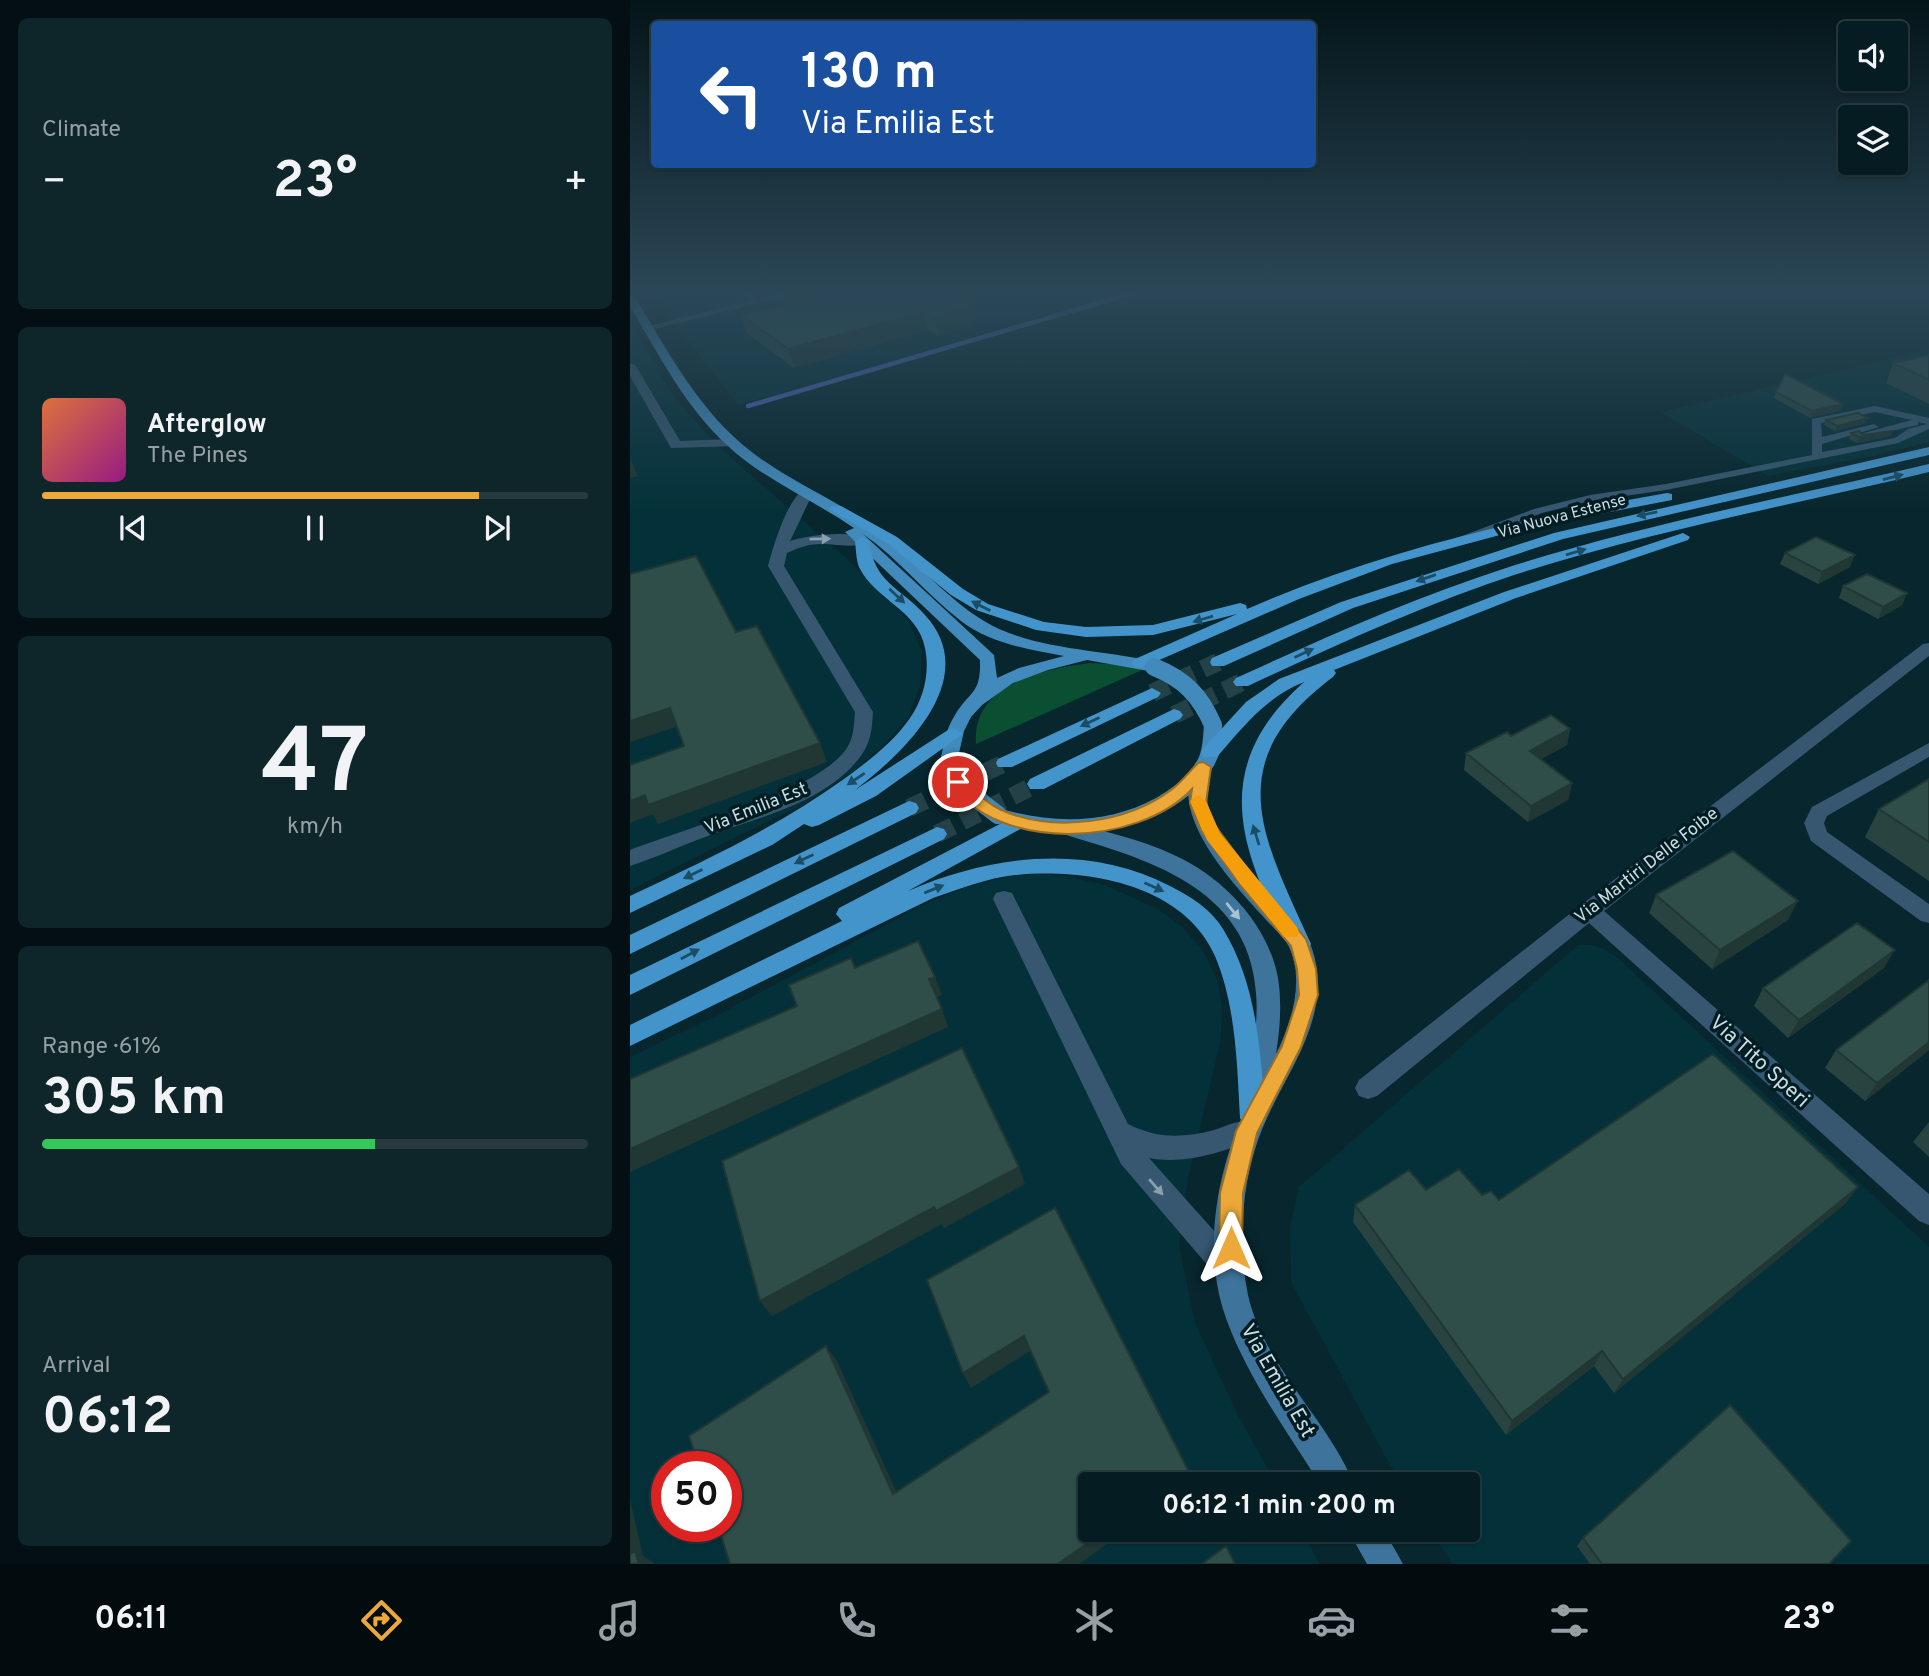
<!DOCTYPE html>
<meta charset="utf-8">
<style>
body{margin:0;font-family:Overpass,sans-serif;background:#0e252a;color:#f1f3f6;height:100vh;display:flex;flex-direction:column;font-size:26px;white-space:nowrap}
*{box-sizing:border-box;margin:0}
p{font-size:23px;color:#97a1a5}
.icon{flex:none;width:38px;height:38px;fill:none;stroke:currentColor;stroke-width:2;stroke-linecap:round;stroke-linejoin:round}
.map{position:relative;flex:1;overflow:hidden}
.side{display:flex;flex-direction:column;gap:18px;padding:18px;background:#030f13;width:630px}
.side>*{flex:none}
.hud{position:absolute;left:21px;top:21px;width:665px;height:147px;border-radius:7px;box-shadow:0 2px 5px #0004,0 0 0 2px #263a40;background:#1a4fa0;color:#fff;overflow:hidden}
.controls{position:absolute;left:1208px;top:21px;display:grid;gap:14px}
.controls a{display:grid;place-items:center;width:70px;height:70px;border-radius:7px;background:#051c22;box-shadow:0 2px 5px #0004,0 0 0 2px #263a40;font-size:35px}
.speed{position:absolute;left:21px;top:1451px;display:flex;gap:14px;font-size:35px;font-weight:700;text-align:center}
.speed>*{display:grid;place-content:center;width:91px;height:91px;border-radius:50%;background:#051c22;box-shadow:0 2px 5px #0004,0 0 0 2px #263a40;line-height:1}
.speed .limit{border:10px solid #d22;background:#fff;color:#111}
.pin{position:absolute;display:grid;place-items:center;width:60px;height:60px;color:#fff;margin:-30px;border:4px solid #fff;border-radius:50%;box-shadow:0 2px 7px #0007}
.me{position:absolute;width:77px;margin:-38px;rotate:0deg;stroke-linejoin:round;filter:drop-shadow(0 0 5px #0008)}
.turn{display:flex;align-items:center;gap:24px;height:147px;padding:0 35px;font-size:32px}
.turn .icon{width:91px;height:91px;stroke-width:2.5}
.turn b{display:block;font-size:49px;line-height:60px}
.big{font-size:52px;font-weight:700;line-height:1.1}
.side .widget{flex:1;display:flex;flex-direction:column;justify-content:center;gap:10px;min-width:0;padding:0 24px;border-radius:10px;background:#0e252a}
.side .dial{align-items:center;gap:0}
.dial b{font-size:91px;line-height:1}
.song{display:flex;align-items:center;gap:21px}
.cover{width:84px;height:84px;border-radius:10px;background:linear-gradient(135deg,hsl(20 70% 55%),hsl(310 70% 35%))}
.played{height:7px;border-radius:4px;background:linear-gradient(90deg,#eca93a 80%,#263a40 80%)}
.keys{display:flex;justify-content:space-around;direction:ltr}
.heat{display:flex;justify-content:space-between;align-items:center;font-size:38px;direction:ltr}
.charge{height:10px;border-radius:5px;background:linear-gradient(90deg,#34c759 61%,#263a40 0)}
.trip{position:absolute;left:448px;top:1472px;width:402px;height:70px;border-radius:7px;background:#051c22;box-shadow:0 2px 5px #0004,0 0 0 2px #263a40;font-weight:700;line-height:70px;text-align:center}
.dock{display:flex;height:112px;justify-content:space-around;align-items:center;background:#020b0e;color:#97a1a5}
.dock .icon{width:49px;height:49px}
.dock .active{color:#eca93a}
.dock b{font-size:32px;color:#f1f3f6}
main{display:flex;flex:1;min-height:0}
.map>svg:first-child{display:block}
</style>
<main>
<section class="side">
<div class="widget"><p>Climate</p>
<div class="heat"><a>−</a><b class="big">23°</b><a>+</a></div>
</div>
<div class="widget">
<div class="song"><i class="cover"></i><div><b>Afterglow</b><p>The Pines</p></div></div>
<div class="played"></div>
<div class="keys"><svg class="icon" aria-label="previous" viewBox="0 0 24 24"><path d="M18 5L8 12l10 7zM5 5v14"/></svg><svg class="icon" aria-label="pause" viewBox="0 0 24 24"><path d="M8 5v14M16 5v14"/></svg><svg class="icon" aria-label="next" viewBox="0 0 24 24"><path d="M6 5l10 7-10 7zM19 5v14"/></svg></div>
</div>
<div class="widget dial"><b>47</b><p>km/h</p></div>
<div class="widget"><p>Range · 61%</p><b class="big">305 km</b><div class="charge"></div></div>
<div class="widget"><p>Arrival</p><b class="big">06:12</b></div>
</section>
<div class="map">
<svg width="1299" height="1564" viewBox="0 0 1299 1564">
<rect width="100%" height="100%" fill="#07262d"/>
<path fill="#043139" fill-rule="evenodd" d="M25 294H500L108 405 44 323Z
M0 325 45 399 89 447 214 556 278 620 292 652 290 686 278 717 255 744 222 772 174 804 0 890Z
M1299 350V442L1243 456 1138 476 1031 412Z
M404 874 435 876 472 884 528 909 552 927 573 950 588 982 592 1009 591 1039 558 1178 549 1245 565 1323 608 1415 646 1484H460V1530H671L690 1564H0V1057L90 1014 291 906 337 887 376 877ZM37 1466H96V1526H37Z
M948 945H962L976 950 988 958 1299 1247V1564H822L800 1530H838V1484H772L755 1456 661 1282 660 1226 669 1187Z"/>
<path fill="#0a4f31" d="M460 663 498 665 512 670 346 744C341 684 413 669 460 663Z"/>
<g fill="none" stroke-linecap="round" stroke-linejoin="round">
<path stroke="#4a60ad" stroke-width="4.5" d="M118 406 500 294"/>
<path stroke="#254148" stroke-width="18" stroke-dasharray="18 10" stroke-linecap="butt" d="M522 693 588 662
M544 715 612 682
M279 808 375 763
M307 834 407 784"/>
<path fill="#36576f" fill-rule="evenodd" d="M113 294H122L130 302 123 304Z
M1245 406 1299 418V429L1268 443 1036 490 960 501 912 513 831 543 827 544 821 540 904 509 960 495 1036 484 1182 455V419ZM1245 412 1282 420 1230 434V438L1288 425V422L1297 424 1278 429 1265 438 1192 452V444L1249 427 1244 424 1192 437 1191 423Z"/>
<path fill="#36576f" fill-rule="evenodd" d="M147 294H165L16 331 11 328Z
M0 363 6 366 50 441 102 439 107 440V446L41 448 0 376Z
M176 489 183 493 160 541C178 535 225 529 239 541 229 550 204 543 190 544 178 544 168 548 157 553L154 566 243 712C242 729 241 743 230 757 196 803 126 818 75 837 50 846 25 858 0 866V850C51 830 189 791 217 748 224 736 224 725 225 712L138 566C143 548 158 495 176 489Z
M1299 643V656L974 911 1299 1194V1225L1289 1221 959 923 747 1096 738 1099 729 1096 725 1088 729 1080 951 905 1293 644Z
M1299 743V757L1197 816 1194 823 1197 832 1299 904V923L1291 921 1181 841 1174 823 1182 807Z
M374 891 382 893 385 899 498 1124C527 1139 553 1138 584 1130 598 1126 612 1117 626 1123L630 1131 626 1139C592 1152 556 1165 519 1158L611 1261 615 1271 611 1281 601 1285 591 1281 491 1164 363 899 366 893Z"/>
<path fill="#3e749b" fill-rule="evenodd" d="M573 761 580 762 582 767C580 777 577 788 577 798 580 836 630 884 654 911 668 926 681 938 685 959 699 1023 656 1072 633 1127 612 1177 607 1242 618 1295 634 1366 697 1418 724 1484H690C657 1431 619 1380 597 1321 570 1250 588 1163 621 1098L615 1089C621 1057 629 1025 626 993 619 886 514 858 429 833L426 828 429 823 436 821C472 831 510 839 544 855 593 877 638 924 648 978 652 1003 650 1029 646 1054 662 1022 676 977 657 943 623 902 531 822 566 762Z
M718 1530H754L773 1564H737Z"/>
<path fill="#428abc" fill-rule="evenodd" d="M0 294 5 297C39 353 70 413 123 453 165 485 217 504 258 538 294 569 326 609 369 629 419 651 477 650 530 663L533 667 530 671 524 672 457 660 418 670 383 683 352 705 341 717 334 731 327 762H313L311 758C314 742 316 729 325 715 340 690 351 695 350 660L215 532 224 528C185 501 133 479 98 446 55 407 29 355 0 306ZM233 534C269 559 296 594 331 621 359 643 400 650 434 656L389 668 367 678 364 655Z
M583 719 592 725C591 736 592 747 588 757 565 812 490 835 435 834 410 834 385 827 361 820L358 815 361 810 368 808C422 824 476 825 526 798 543 788 561 775 569 757 573 747 573 736 574 725Z"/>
<path fill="#4494cc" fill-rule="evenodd" d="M1299 447V455L933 539 723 608 594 666H582L580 662 582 658 711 602 924 533Z
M1299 464V472C1162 505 1022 531 887 574 795 604 706 645 618 686H606L603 682 606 678C694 638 783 598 876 568 1014 524 1158 497 1299 464Z
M1037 493 1042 494V500L896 528 762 564 669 599 511 668 505 667 502 663 505 659 607 614 523 635 456 637 406 630 346 610 321 595 257 543 199 509 201 506H211L267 537 333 589 358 604 414 622 456 627 523 625 610 603 616 605 617 609C752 550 893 518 1037 493Z
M1053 533 1060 537 1058 540 886 598 704 670 706 673 703 677C588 763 633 837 681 944L678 950 670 953 662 950C610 850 577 768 674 682 636 697 612 728 587 757H573L571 753 573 749 616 702 649 679 874 592Z
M232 537 239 541C245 584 269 586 295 615 353 678 274 753 225 790L318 730 324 728 333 734 246 796 189 825 182 827 174 824 142 845 0 913V896C74 861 147 827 214 779 237 762 263 743 280 718 294 698 300 672 295 648 288 610 245 600 229 567 226 559 226 549 225 541Z
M522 688 531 693 528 697 382 767H368L366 763 368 759Z
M544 709 550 711 553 715 550 719 414 789H400L397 784 400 779Z
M279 801 286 803 289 808 286 813 0 954V935Z
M387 815 394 817 397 822 394 827 278 891C362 855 456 843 540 886 560 896 581 909 593 929 628 986 630 1053 636 1118L632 1126 623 1130 614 1126 610 1118C607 1064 606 1006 585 956 553 883 454 868 385 875 357 878 330 889 303 898L0 1046V1025L212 921 206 914 209 908Z
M307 827 314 829 317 834 314 839 0 995V975Z"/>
<path stroke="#428abc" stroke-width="18" d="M524 667C554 679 570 695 583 725
M320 758 338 792 368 815"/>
</g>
<path fill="#284340" d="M151 294H335L343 299 347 317 344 318 345 323 309 336 298 330 164 368 117 333 111 315 158 303 152 300Z
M1299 355V404L1256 383 1263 363Z
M1146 392 1213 404 1211 410 1180 418 1144 398Z
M1196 420 1236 423 1205 431 1194 425Z
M1263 431 1260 436 1227 443 1219 439 1221 433 1233 435Z
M1155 553 1220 567 1188 584 1150 564Z
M1213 586 1277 593 1272 605 1248 619 1209 598Z
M940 729 937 745 911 759 942 783 938 800 898 822 834 770 836 753 881 736Z
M1299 779V881L1235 837 1249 809Z
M1026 895 1158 920 1082 969 1019 913Z
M1254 968 1158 1038 1124 1006 1133 988Z
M1299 980V1050L1235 1101 1195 1068 1206 1050Z
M1299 1122V1157L1283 1142Z
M1228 1187 1215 1204 984 1393 964 1366 876 1435 723 1222 725 1205 796 1190 852 1195 869 1200Z
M953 1538 1199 1564H960L947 1546Z"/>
<path fill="#213734" d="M343 299 347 317 344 318 345 323 309 336 305 318 335 301Z
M294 312 298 330 164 368 158 349Z
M1213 404 1211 410 1180 418 1182 411Z
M1238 418 1236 423 1205 431 1207 426Z
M1262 431 1260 436 1227 443 1229 437Z
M0 459 8 476 0 478Z
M1225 555 1220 567 1188 584 1192 572Z
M1277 593 1272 605 1248 619 1253 607Z
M40 708 49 726 0 742V721Z
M940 729 937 745 897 767 900 751Z
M190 743 197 762 28 824 23 814 0 823V801Z
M942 783 938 800 898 822 901 806Z
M1168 901 1158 920 1082 969 1090 950Z
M1265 950 1254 968 1158 1038 1169 1020Z
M305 977 312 995 305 998 299 979Z
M312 1009 318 1027 0 1172V1149Z
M1299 1042V1050L1235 1101 1247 1083Z
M389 1167 395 1184 314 1228 312 1224 142 1316 130 1301 304 1207Z
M1228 1187 1215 1204 984 1393 993 1379Z
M394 1336 400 1351 341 1388 333 1373Z
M196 1346 207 1361 273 1506 263 1494Z
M972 1351 964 1366 876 1435 882 1421Z
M558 1470 561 1483 559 1484H539Z
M0 1500 13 1556 23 1562V1564H9L0 1557Z
M476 1530H497L449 1564H428Z"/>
<path fill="#2f4e4a" stroke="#213734" stroke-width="2" d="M165 294H335L343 299 335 301 342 305 305 318 294 312 158 349 111 315 174 299Z
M1299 355V380L1263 363Z
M1155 374 1213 404 1182 411 1146 392Z
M1228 413 1238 418 1207 426 1196 420Z
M1229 431 1233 435 1263 431 1229 437 1221 433Z
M1186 537 1225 555 1192 572 1155 553Z
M66 556 106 632 127 626 190 743 18 805 15 795 0 801V765L54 746 40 708 0 721V574Z
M1237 574 1277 593 1253 607 1213 586Z
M921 715 940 729 900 751 942 783 901 806 836 753 877 732 881 736Z
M1299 779V842L1249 809Z
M1103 851 1168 901 1090 950 1026 895Z
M1227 923 1265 950 1169 1020 1133 988Z
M288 941 305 977 299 979 312 1009 0 1149V1079L167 1006 159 985 221 958 225 968Z
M1299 980V1042L1247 1083 1206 1050Z
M332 1048 389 1167 306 1211 304 1207 130 1301 92 1161Z
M1083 1054 1228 1187 993 1379 972 1351 882 1421 725 1205 779 1170 796 1190 829 1169 852 1195 861 1191 869 1200Z
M425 1208 558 1470 539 1484H460V1530H476L428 1564H100L88 1526H96V1466H69L59 1436 196 1346 263 1494 419 1392 394 1336 333 1373 297 1280Z
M1100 1405 1221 1541 1199 1564H972L953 1538Z
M596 1546 605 1564H572Z
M5 1551 9 1564H0V1554Z"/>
<defs><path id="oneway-solid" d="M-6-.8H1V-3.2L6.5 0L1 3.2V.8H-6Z" transform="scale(1.75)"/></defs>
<g fill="#1b4d67">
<use href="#oneway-solid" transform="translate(1263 477) rotate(-14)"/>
<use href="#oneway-solid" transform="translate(1017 514) rotate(168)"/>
<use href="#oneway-solid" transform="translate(946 552) rotate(-16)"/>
<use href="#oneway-solid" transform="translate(796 578) rotate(161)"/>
<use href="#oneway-solid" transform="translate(267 596) rotate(43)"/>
<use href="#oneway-solid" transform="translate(351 606) rotate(-153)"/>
<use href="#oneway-solid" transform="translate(573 619) rotate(164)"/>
<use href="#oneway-solid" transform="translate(674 653) rotate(-25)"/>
<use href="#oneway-solid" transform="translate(460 722) rotate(155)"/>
<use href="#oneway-solid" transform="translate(226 779) rotate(146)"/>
<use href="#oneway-solid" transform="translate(626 835) rotate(-107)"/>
<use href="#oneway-solid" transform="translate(174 859) rotate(154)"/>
<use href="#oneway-solid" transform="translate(63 874) rotate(154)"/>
<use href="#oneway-solid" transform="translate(524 887) rotate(24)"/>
<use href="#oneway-solid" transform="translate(304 889) rotate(-22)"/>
<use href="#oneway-solid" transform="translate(60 954) rotate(-28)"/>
</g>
<g fill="#88a1ae">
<use href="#oneway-solid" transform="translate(190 539) rotate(-1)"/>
<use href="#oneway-solid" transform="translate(526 1187) rotate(49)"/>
</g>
<use fill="#a8c3d0" href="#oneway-solid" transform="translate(603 911) rotate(51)"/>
<linearGradient id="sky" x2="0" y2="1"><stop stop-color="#041519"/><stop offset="0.57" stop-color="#2b4757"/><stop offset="1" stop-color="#2b4757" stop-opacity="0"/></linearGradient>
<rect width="1299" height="513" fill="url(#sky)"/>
<path fill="#eca93a" stroke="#996e26" stroke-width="2" d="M573 762 581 767 576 803 584 824 622 875 676 939 686 969 688 995 671 1047 627 1133 613 1193 612 1248 609 1256 601 1260 593 1256 589 1248 590 1193 606 1131 652 1046 669 995 667 969 661 946 610 885 571 830 560 803 562 789C508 847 366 853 320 782L323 778H334C346 792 358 805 376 812 427 832 497 823 541 790 551 783 559 772 568 763Z"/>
<path fill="#f59e0b" d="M568 795 576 801 590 833 667 927 669 932 667 937H654L577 840 560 801Z"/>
<g text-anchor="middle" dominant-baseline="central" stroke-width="7" stroke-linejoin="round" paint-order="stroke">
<g font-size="16" fill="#ccdde1" stroke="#001d23">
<text transform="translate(932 517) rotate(-15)">Via Nuova Estense</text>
</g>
<g font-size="18" fill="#ccdde1" stroke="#001d23">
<text transform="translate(126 809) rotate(-22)">Via Emilia Est</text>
<text transform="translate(1017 866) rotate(-38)">Via Martiri Delle Foibe</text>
</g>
<g font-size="21" fill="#ccdde1" stroke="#001d23">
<text transform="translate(1129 1062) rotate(42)">Via Tito Speri</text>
<text transform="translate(647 1381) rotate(60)">Via Emilia Est</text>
</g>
</g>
</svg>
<div class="controls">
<a><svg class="icon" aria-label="sound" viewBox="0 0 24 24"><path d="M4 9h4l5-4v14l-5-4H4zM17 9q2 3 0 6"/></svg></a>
<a><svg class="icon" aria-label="layers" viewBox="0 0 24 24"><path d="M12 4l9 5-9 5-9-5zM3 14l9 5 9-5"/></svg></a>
</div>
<div class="speed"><div class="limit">50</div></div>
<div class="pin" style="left:328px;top:782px;background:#d93025"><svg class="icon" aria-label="arrive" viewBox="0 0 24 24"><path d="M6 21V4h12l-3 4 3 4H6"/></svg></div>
<svg class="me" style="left:601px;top:1248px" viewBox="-20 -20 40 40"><path d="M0-17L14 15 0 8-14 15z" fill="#eca93a" stroke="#fff" stroke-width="4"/></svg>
<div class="trip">06:12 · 1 min · 200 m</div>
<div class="hud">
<div class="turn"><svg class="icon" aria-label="left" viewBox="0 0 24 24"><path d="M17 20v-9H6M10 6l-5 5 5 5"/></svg><div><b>130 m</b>Via Emilia Est</div></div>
</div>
</div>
</main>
<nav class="dock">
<b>06:11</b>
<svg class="icon active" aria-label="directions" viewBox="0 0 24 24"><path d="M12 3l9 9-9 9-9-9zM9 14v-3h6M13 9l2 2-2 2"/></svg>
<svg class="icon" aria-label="music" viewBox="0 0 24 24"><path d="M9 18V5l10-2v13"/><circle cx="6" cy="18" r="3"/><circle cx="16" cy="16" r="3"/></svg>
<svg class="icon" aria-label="phone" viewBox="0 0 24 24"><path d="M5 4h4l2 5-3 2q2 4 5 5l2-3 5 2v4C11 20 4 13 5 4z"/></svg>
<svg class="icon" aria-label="climate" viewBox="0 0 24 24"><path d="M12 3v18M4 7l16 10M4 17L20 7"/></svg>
<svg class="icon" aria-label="car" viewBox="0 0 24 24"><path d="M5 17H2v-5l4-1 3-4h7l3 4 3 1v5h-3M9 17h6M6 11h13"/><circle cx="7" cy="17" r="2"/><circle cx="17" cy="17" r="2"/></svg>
<svg class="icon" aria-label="filters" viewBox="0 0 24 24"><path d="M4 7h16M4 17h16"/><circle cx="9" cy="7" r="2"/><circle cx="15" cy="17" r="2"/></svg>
<b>23°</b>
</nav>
